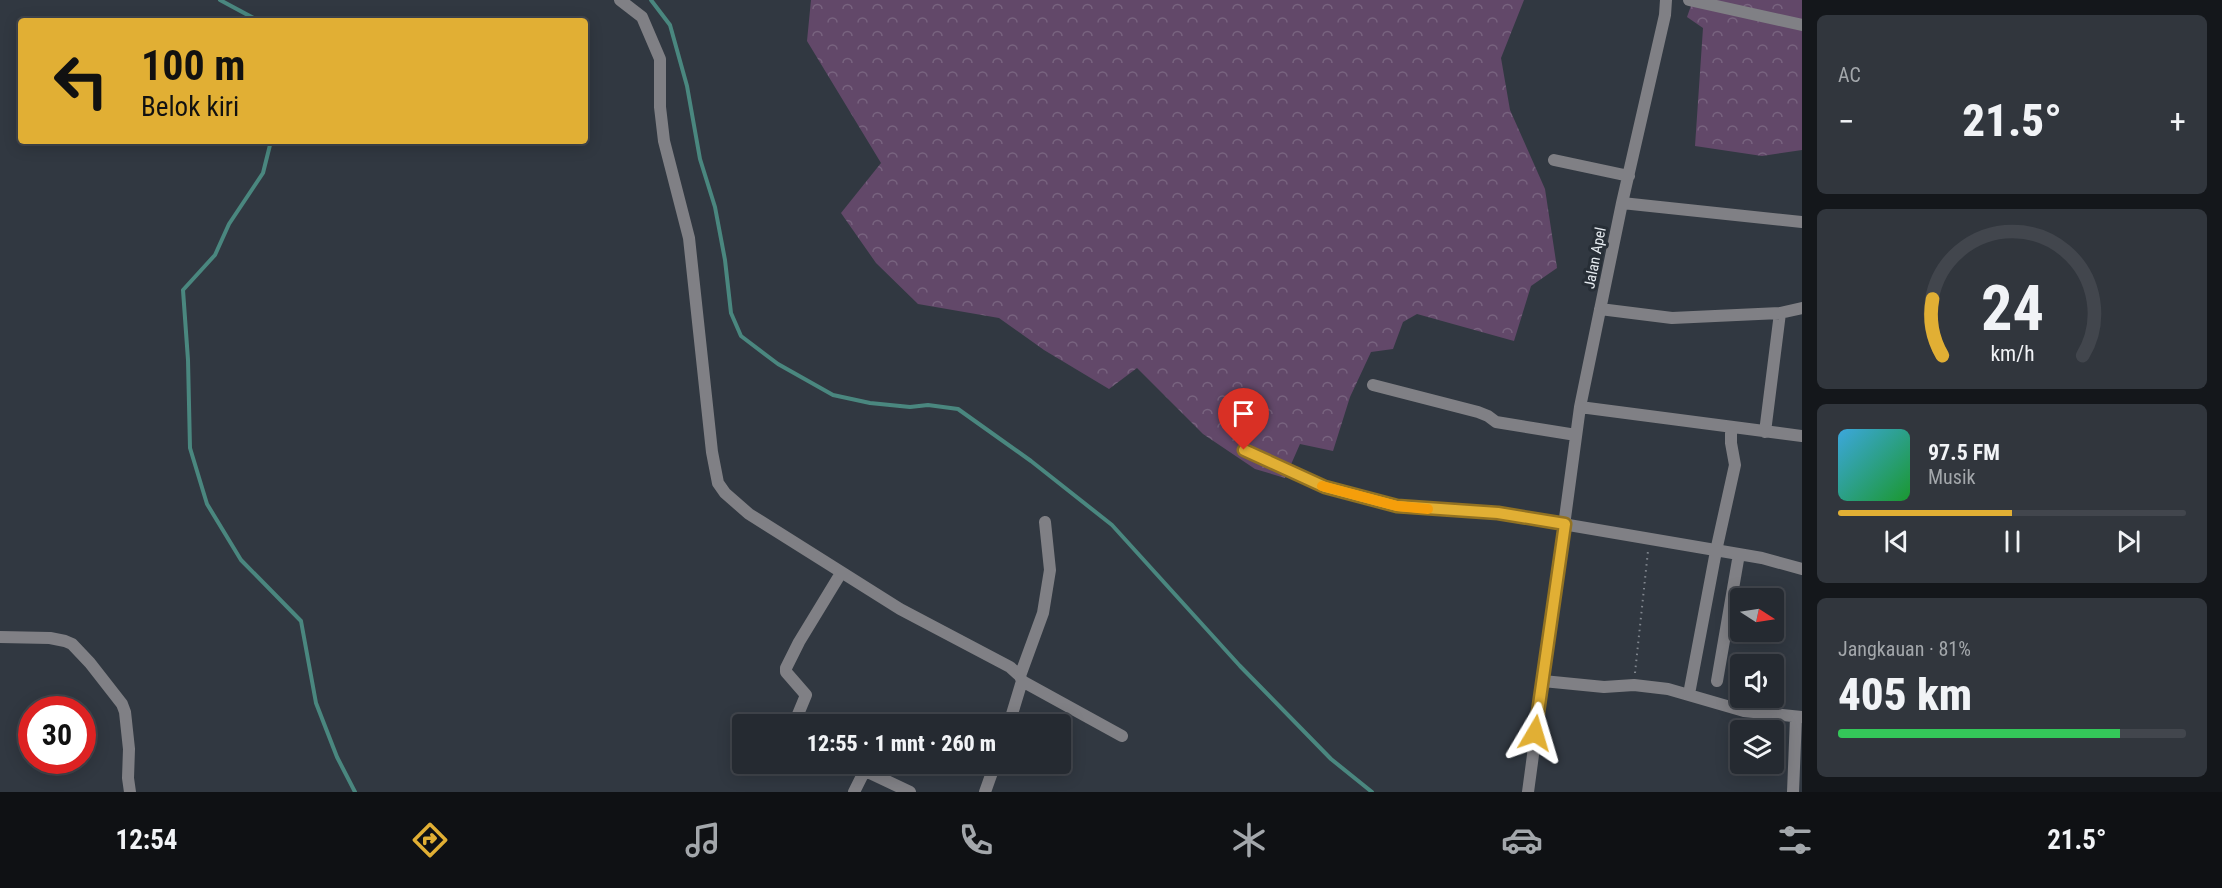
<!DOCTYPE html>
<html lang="id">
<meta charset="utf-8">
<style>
body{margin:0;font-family:"Roboto Condensed",sans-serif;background:#31363d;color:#f1f3f6;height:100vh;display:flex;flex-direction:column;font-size:22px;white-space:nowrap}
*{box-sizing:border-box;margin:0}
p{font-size:20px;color:#a3a7ab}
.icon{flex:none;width:33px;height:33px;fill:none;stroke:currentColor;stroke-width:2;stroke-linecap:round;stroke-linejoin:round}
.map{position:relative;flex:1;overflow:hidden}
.side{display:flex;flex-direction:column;gap:15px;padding:15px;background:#14171b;width:420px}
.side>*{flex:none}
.guide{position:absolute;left:18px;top:18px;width:570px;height:126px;border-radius:6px;box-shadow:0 3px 15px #0003,0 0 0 2px #42464d;background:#e1af34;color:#111;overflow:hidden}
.needle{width:39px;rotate:102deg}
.controls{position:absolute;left:1730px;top:588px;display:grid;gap:12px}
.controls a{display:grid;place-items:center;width:54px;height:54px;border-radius:6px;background:#252a31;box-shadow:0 3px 15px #0003,0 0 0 2px #42464d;font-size:30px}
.speed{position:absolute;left:18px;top:696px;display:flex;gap:12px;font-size:30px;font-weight:700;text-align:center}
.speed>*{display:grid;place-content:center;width:78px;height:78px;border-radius:50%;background:#252a31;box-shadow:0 3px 15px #0003,0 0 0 2px #42464d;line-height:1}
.speed .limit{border:9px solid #d22;background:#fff;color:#111}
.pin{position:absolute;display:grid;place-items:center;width:51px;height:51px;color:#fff;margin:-62px -26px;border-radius:50% 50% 50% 0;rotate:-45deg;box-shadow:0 0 6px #0007}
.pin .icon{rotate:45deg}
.me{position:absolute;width:66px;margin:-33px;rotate:7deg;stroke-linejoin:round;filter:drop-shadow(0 0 4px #0008)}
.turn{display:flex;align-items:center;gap:21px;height:126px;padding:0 24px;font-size:27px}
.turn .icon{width:78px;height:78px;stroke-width:2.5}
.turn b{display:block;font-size:42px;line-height:51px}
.big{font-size:45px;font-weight:800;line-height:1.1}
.side .tile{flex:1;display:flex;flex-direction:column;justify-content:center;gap:9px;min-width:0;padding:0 21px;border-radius:9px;background:#31363d}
.side .dial{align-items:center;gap:0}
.dial svg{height:156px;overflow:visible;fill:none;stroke:#42464d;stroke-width:7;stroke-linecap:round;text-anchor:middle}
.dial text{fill:#f1f3f6;stroke:none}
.song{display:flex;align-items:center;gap:18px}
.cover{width:72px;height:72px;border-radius:9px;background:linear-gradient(135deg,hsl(200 70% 55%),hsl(130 70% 35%))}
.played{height:6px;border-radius:3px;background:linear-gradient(90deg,#e1af34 50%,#42464d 50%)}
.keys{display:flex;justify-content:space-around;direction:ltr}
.heat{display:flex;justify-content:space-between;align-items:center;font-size:33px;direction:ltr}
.charge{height:9px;border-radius:4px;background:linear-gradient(90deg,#34c759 81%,#42464d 0)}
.trip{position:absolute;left:732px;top:714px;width:339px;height:60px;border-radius:6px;background:#252a31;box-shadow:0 3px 15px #0003,0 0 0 2px #42464d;font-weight:800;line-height:60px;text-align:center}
.tabs{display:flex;height:96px;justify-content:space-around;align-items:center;background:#0f1114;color:#a3a7ab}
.tabs .icon{width:42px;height:42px}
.tabs .selected{color:#e1af34}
.tabs b{font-size:27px;color:#f1f3f6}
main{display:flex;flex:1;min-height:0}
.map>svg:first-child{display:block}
</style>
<main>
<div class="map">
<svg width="1802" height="792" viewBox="0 0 1802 792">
<defs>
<pattern id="forest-crowns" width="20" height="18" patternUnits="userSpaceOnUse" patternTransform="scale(1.5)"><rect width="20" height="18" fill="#624869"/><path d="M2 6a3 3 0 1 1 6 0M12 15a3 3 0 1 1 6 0" fill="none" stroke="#78637f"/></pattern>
</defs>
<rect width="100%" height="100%" fill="#313841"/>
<path fill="url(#forest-crowns)" d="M811 0H1524L1501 58 1510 110 1545 189 1557 268 1531 286 1514 341 1417 314 1403 322 1393 349 1371 352 1350 397 1333 451 1300 444 1285 478 1255 469 1203 434 1137 368 1109 389 1044 350 999 318 918 304 876 263 841 213 881 163 807 41Z
M1693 0H1802V150L1762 156 1695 146 1703 28 1687 17Z"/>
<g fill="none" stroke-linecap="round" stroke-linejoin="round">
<path stroke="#4a877f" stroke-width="4" d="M220 0 259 21
M651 0 670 25 687 86 700 159 715 207 725 260 731 313 741 336 778 364 833 395 870 403 910 407 928 405 958 409 1031 461 1112 525 1240 666 1331 759 1372 792
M271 141 263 173 229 224 215 255 183 290 188 360 190 448 207 504 241 560 301 621 316 703 337 757 355 792"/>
<path stroke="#80868e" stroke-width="2" stroke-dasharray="1.5 4.5" stroke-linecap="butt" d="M1635 673 1648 551"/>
<path stroke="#808085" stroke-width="12" d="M620 0 642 17 660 59V107L664 141 689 238 712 452 718 483 725 493 749 514 900 609 1010 667 1020 676 1022 681 1009 724
M1689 0 1802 25
M1554 160 1629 176
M1622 203 1802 222
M1600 309 1672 318 1780 313
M1373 385 1478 412 1488 416 1496 422 1576 435
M1580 407 1802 436
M1765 432 1780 313 1802 308
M1244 450 1325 487 1397 506 1498 513 1762 558 1802 569
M0 637 50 638 65 641 72 644 90 663 122 704 125 712 129 749 128 778 130 792
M1020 676 1043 613 1050 570 1045 522
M1022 681 1122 736
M1543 681 1604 687 1634 685 1668 689 1744 711 1802 717
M1717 681 1739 554
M1689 694 1716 551 1735 465 1731 443V428
M794 724 806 695 786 672V668L799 642 841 573
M851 764 910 792
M854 792 865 770
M985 792 995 764
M1528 792 1580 407 1622 203 1665 15 1666 0
M1793 792 1796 717"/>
</g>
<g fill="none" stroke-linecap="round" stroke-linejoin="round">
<defs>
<path id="route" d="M1244 450 1325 487 1397 506 1498 513 1565 524 1535 733"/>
</defs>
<use href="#route" stroke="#927222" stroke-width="15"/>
<use href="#route" stroke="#e1af34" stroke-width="10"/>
<path stroke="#f59e0b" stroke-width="10" d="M1322 486 1397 506 1428 509"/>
</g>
<g text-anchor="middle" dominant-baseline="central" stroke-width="6" stroke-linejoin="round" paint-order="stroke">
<g font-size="15" fill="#e7ecf1" stroke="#272e36">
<text transform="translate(1595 258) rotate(-79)">Jalan Apel</text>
</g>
</g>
</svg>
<div class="controls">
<a><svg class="needle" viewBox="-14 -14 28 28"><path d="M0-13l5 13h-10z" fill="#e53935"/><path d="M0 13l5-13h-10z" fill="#a3a7ab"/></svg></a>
<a><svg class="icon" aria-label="sound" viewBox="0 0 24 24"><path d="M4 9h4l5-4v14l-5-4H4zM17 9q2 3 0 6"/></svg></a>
<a><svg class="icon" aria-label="layers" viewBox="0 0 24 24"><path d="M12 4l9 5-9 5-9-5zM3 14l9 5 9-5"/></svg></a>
</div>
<div class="speed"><div class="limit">30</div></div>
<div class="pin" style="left:1244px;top:450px;background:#d93025"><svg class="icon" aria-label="arrive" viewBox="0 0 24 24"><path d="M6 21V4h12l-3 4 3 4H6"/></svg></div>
<svg class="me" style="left:1535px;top:733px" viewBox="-20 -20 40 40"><path d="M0-17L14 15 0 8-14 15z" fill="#e1af34" stroke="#fff" stroke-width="4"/></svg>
<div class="trip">12:55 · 1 mnt · 260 m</div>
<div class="guide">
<div class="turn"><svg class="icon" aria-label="left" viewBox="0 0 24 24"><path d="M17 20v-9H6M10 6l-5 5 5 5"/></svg><div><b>100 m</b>Belok kiri</div></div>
</div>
</div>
<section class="side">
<div class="tile"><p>AC</p>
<div class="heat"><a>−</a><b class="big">21.5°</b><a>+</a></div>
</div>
<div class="tile dial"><svg viewBox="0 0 100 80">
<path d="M14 69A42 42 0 1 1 86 69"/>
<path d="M14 69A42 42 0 0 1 9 40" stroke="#e1af34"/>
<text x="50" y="56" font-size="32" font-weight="700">24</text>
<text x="50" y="72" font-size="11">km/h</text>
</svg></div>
<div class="tile">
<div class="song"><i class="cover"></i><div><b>97.5 FM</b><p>Musik</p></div></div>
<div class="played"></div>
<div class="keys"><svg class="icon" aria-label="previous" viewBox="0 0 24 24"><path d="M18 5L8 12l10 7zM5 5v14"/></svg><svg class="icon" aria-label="pause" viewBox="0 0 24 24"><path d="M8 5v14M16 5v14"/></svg><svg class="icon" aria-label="next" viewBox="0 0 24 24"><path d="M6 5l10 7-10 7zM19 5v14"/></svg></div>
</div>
<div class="tile"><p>Jangkauan · 81%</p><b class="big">405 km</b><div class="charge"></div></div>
</section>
</main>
<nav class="tabs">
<b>12:54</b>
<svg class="icon selected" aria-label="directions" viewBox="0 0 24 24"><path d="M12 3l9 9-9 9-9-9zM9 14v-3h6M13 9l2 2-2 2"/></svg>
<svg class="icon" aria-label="music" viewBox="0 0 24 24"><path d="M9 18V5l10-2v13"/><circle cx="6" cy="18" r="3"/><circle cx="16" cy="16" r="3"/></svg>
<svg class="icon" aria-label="phone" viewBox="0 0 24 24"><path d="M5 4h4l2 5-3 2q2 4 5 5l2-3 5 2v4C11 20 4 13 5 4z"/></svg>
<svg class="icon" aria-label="climate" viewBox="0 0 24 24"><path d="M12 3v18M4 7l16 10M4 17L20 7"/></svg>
<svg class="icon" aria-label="car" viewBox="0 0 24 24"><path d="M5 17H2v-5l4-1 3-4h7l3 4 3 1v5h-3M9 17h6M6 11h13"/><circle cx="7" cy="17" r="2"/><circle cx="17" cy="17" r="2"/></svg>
<svg class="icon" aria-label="filters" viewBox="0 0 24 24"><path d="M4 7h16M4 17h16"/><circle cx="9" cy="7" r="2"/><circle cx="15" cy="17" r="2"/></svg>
<b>21.5°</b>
</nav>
